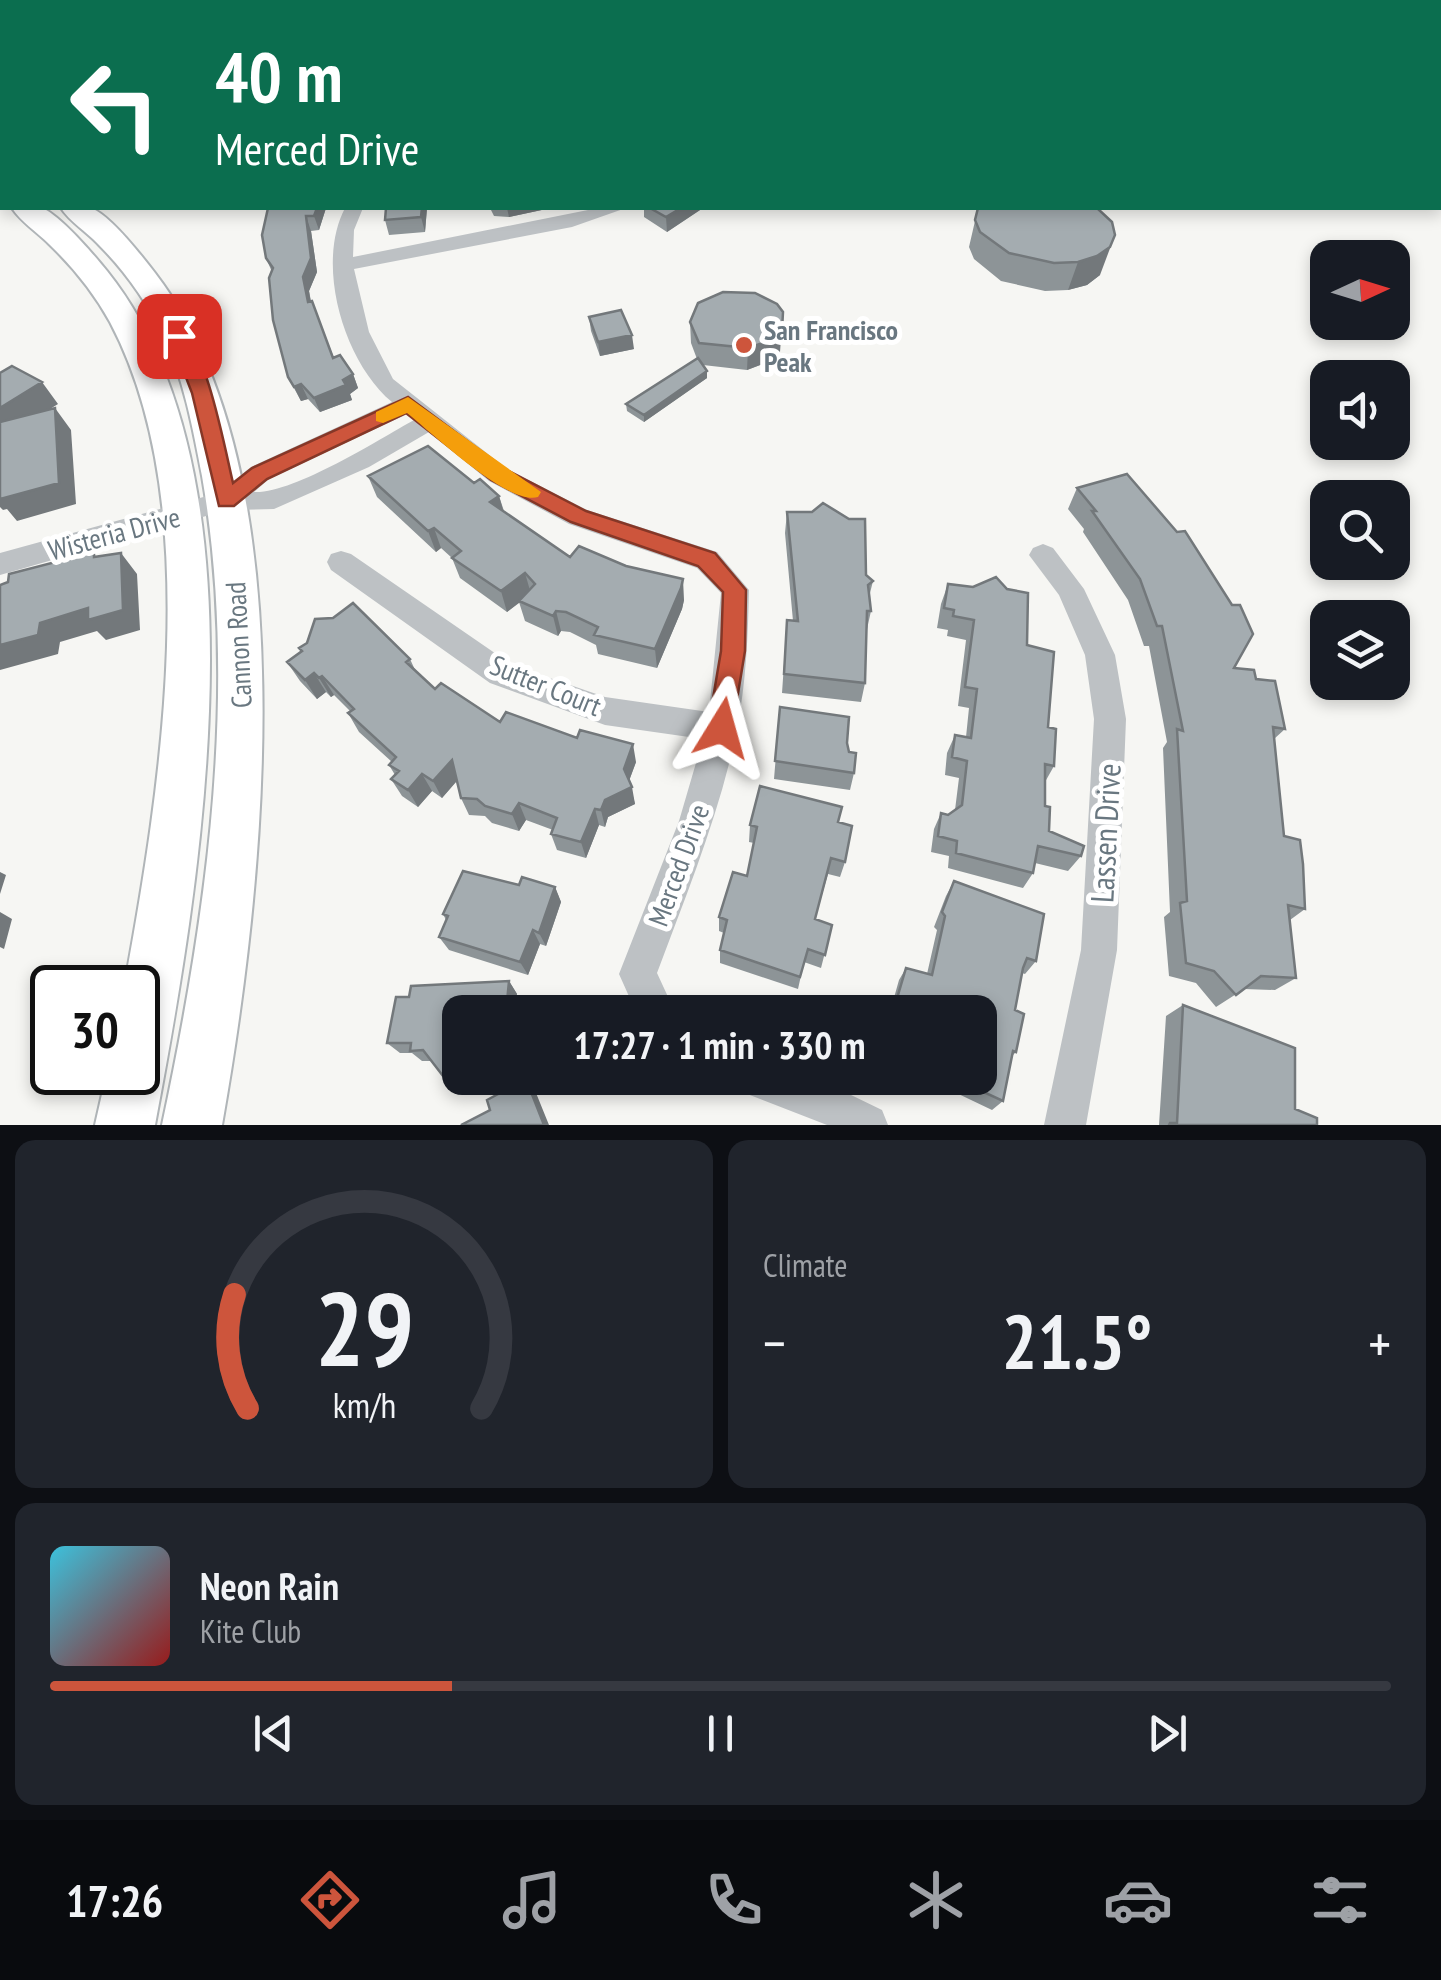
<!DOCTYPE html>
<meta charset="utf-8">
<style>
body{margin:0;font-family:"PT Sans Narrow",sans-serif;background:#20242c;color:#f1f3f6;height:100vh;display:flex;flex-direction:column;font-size:38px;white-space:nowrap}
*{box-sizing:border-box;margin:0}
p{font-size:32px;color:#9ea1a6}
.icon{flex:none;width:55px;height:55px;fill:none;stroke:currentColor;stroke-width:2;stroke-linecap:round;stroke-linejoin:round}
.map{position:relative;height:1125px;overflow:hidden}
.drawer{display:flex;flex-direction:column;gap:15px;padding:15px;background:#0d0f14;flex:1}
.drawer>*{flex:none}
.hud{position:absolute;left:0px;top:0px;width:1442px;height:210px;box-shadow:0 5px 15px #0003;background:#0b6e4f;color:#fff;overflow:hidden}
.needle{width:65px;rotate:86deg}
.controls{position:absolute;left:1310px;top:240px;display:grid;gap:20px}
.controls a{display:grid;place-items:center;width:100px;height:100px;border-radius:20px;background:#171b24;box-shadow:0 5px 15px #0003;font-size:50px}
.speed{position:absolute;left:30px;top:965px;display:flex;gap:20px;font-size:50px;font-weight:700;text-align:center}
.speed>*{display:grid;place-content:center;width:130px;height:130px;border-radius:50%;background:#171b24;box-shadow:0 5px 15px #0003;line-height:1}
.speed .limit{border:5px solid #111;border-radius:15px;background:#fff;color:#111}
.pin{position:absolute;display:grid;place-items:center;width:85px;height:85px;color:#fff;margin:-42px;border-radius:20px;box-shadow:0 5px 15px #0006}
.me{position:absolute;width:110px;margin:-55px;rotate:8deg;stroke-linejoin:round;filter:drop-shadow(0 0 8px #0008)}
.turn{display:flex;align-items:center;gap:35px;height:210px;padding:0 50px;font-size:45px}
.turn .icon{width:130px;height:130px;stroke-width:2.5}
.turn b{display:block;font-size:70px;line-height:85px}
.big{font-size:75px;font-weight:700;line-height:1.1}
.drawer .widget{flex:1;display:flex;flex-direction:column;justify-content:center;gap:15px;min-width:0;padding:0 35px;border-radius:20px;background:#20242c}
.drawer .dial{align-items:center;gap:0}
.dial svg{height:260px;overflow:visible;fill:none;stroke:#363941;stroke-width:7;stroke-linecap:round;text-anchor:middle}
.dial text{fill:#f1f3f6;stroke:none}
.song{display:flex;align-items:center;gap:30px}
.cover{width:120px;height:120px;border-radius:15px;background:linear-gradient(135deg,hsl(190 70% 55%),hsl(0 70% 35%))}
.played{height:10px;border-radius:5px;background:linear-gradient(90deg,#cd553c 30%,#363941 30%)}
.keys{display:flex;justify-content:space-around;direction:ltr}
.heat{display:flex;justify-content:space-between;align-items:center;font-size:55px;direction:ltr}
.drawer .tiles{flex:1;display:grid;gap:15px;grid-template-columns:1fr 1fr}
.widget:last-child{grid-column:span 2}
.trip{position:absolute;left:442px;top:995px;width:555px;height:100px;border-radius:20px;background:#171b24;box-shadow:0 5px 15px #0003;font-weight:700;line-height:100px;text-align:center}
.tabs{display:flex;height:160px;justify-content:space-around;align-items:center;background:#090b0e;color:#9ea1a6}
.tabs .icon{width:70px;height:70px}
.tabs .selected{color:#cd553c}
.tabs b{font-size:45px;color:#f1f3f6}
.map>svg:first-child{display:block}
</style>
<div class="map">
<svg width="1441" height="1125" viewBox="0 0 1441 1125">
<rect width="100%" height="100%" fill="#f6f6f3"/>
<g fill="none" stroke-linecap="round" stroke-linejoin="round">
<defs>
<path id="secondary" d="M0 149 2 150V167L0 166Z
M0 180 2 181V198H0Z
M12 208C20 208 34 205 42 208 60 215 94 255 107 271 272 477 200 885 155 1125H95L107 1072H138V988H124C160 792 207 505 110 322 94 293 73 267 49 244 37 232 20 221 12 208Z
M61 208C69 208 83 205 91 208 110 215 142 256 155 273 310 474 264 888 222 1125H162C207 914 239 690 202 476 193 429 184 380 164 337 147 302 125 271 98 244 87 232 69 221 61 208Z"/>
</defs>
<use href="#secondary" stroke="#b0b5b8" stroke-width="4"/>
<path fill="#bdc1c4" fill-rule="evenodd" d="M345 208H363L354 230 353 257 598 208H626L572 227 354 269 369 332 393 379 507 469 587 510 717 552 749 590C748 636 746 684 737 729 720 813 687 893 657 973L675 1012H636L619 974 679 821 703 739 605 725 490 683 331 570 327 562 331 554 341 551 351 554 512 665 605 697 709 712 721 593 697 568 569 524 489 481 429 432 369 467 274 509 227 510 0 575V553L218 493 251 467 392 402C344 362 315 265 345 208ZM407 414 414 420C378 440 293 494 254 492L269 479Z
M1043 544 1053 548 1084 589 1115 655 1126 719 1117 950 1086 1125H1044L1081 950 1094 719 1085 655 1059 595 1029 555 1033 548Z
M736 1078H816L882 1110 888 1125H827L742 1092Z"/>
<use href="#secondary" fill="#fff" fill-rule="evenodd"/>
</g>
<path fill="#8d9497" d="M0 0H112L111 2H2V69H0Z
M1306 0H1441V78L1440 2H1309Z
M268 208H326L319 230 311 231 317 272 309 291 311 301 334 358 353 374 358 388 350 394 352 400 320 412 308 399 301 401 288 377 272 272 266 258Z
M386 208H427L425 232 389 235 385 220Z
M490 208H551L509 217 494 216Z
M644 208H703L667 232 644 217Z
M978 208 1100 275 1087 285 1068 290 1045 291 1001 281 974 259 969 247Z
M589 317 634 349 600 356 591 331Z
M690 322 780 352 773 360 747 370 703 365 707 378 644 422 627 411 626 404 697 359 691 343Z
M368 476 474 483 499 496 504 511 570 557 684 600 682 609 657 668 598 654 596 645 570 632 561 631 558 636 525 621 519 602 507 612 460 578 452 558 441 548 436 552 377 497Z
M1077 488 1234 668 1256 679 1285 729 1274 739 1284 836 1305 909 1290 920 1296 978 1275 990 1244 989 1216 1007 1196 983 1169 976 1164 917 1170 912 1163 748 1167 742 1149 646H1144L1128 600 1083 532 1084 529 1068 509Z
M787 512 873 581 869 597 871 611 867 629 865 683 861 702 782 693 787 620 793 621 785 533Z
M948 584 1027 645 1048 727 1054 766 1045 782V806L1049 831 1081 856 1068 871 1035 863 1033 873 1023 888 948 868 949 856 931 852 934 829 941 813 948 815 955 810 959 778 945 775 947 753 955 735 966 737 969 708 958 706 966 640 947 636 948 630 937 628 941 604Z
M299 648 410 659 416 672 435 689 500 722 636 762 629 781 635 804 608 817 605 827 599 825 586 858 557 850 551 834 553 830 526 820 519 831 492 823 485 816 469 815 461 798 457 781 442 798 432 791 418 807 402 796 391 779 395 775 389 765 392 762 359 732 348 713 350 711 334 695 331 697 326 692 317 699 300 681 287 662 301 652Z
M780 707 847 743 854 773 850 790 774 779Z
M838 822 845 862 840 877 828 874 815 919 832 925 821 968 804 962 798 989 720 963V950L724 933 719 931V917L747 876 754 843 749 842 750 825Z
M954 881 1036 961 1025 974 1022 973 1015 1010 1016 1052 1012 1056 1003 1101 992 1110 925 1078H980V1012H890L899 980 906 968 927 974 937 930 934 927 946 896Z
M519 885 555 887 561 902 546 946 540 944 528 975 449 950 439 937 446 920 443 914Z
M509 981 517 994 460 1012 454 1086 443 1076 431 1061H422L412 1053H400L387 1043 409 997Z
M1183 1005 1295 1109 1317 1125H1159L1166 1016Z"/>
<path fill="#73787b" d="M95 0H112L111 2H94Z
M713 0H728L726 2H709Z
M317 208H326L319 230 314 216Z
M422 208H427L425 232 421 217Z
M507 208H551L509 217Z
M681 208H703L667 232 666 217Z
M306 216 311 231 317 272 309 291 313 316 308 302 303 277Z
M1115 235 1100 275 1087 285 1068 290 1078 262Z
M783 312 780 352 773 360 747 370 748 348Z
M632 335 634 349 600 356 598 342Z
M707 371V378L644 422V415Z
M353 374 358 388 350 394 352 400 320 412 314 398Z
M42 382 58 404 2 439 0 437V408Z
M301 384 308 399 301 401 294 387Z
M55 408 71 430 76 504 17 521 7 509 3 510 0 507V493Z
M499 496 505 517 490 502Z
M434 528 441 548 436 552 428 531Z
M121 553 137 574 140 630 106 640 97 631 60 642 58 654 0 670V645L40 623Z
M525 573 531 594 507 612 501 591Z
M683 579 684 600 682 609 657 668 655 649Z
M556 611 561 631 558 636 553 616Z
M314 673 326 692 317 699 305 680Z
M322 676 334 695 331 697 319 678Z
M633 744 636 762 627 786 624 769Z
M452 760 460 777 442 798 433 781Z
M422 774 432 791 418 807 408 790Z
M632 787 635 804 608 817 605 827 601 810 605 800Z
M519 803 526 820 519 831 512 814Z
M595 809 599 825 586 858 581 842Z
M0 872 6 875 0 894Z
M555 887 561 902 546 946 539 933Z
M0 912 12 919 4 949 0 947Z
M533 930 540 944 528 975 520 962Z
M509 981 517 994 515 1012H506Z
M460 1061V1078H463L454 1086 443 1076Z
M526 1079 534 1088 549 1125H544Z"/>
<path fill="#a4acb0" stroke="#73787b" stroke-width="2.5" d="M0 0H95L94 2H2V49H0Z
M153 0H327L326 2H151Z
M593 0H713L709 2H587Z
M834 0H867L865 2H832Z
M914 0H947L945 2H913Z
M1037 0H1077L1075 2H1036H1040L1036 1Z
M1128 0H1161L1159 2H1126Z
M1326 0H1441V65L1440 2H1328Z
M268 208H317L314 216H306L311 258 303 277 308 302 312 301 333 358 340 355 353 374 343 380 346 385 314 398 301 384 294 387 288 377 273 320 269 278 273 268 266 258 262 235Z
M386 208H422L421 217 385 220Z
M650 208H681L666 217Z
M978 208H1097L1112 222 1115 235 1110 247 1097 256 1078 262 1054 263 1009 253 980 232 975 220Z
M723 292 755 293 777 304 783 312 782 331 774 339 748 348 699 343 690 322 698 303Z
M621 310 632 335 598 342 589 317Z
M698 358 707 371 644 415 626 404Z
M12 366 42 382 0 408V373Z
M55 408 59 483 0 499V422Z
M428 446 474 483 480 479 499 496 490 502 570 557 579 546 626 566 683 579 681 588 655 649 594 635 598 627 566 612 556 611 553 616 519 601 535 584 525 573 501 591 452 558 461 551 434 528 428 531 368 476Z
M1127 474 1177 532 1185 531 1232 605H1240L1253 634 1234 668 1254 670 1256 679 1275 681 1285 729 1273 727 1284 836 1300 840 1303 864 1305 909 1288 905 1296 978 1261 976 1236 995 1214 971 1186 963 1180 903 1187 901 1177 729 1183 731 1162 626H1157L1140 579 1092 511H1096L1077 488Z
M823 503 849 519H865L866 575 873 581 868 585 871 611H867L865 683 784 674 787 620 798 621 787 512H812Z
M94 552V557L121 553 123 610 88 620V608L40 623 38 635 0 645V585L8 582 9 574Z
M996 577 1007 589 1028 593 1027 645 1054 652 1048 727 1056 729 1054 766 1045 764V806L1050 807 1049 831 1084 846 1081 856 1038 846 1033 873 956 853 957 841 938 836 941 813 948 815 962 805 967 761 952 757 955 735 971 738 977 689 965 687 974 620 953 616 954 610 944 608 948 584 973 587Z
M353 603 410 659 406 662 435 689 441 683 500 722 506 712 577 738 580 730 633 744 624 769 632 787 605 800 601 810 595 809 581 842 551 834 557 818 519 803 512 814 485 806 477 799 461 798 452 760 433 781 422 774 408 790 391 779 399 771 389 765 396 757 348 713 354 709 322 676 319 678 314 673 305 680 287 662 302 651 299 648 307 643 315 619 333 618Z
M780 707 849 717 847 743 849 752 856 753 854 773 775 761Z
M760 786 842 807 838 822 852 826 845 862 831 858 815 919 832 925 825 955 808 949 800 977 720 950 727 920 719 917 733 872 747 876 757 827 750 825Z
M463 871 519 885 522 877 555 887 539 933 533 930 520 962 439 937 448 916 443 914Z
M954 881 1044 914 1036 961 1027 958 1023 968 1015 1010 1024 1014 1016 1052 1013 1051 1003 1101 953 1078H980V1012H893L906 968 932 975 945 916 942 912Z
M509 981 506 1012H460V1061L443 1076 423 1050 410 1051 411 1043H387L396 997H409L411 986Z
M1183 1005 1295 1048V1109L1317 1118V1125H1169L1170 1123H1177Z
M526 1079 544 1125H461L490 1110 487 1100Z"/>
<path fill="#cd553c" stroke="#853727" stroke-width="2.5" d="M179 330C205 340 226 454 233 483L252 468 408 397 505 469 586 511 715 553 746 590 745 651 731 736 722 740 712 736 708 728 721 651 723 592 698 566 571 522 491 480 406 413 267 479 234 506H219L192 393 170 336Z"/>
<path fill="#f59e0b" d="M408 397 541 492 538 497C508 506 431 432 407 413L383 423 376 421V412Z"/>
<circle fill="#cd553c" stroke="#fff" stroke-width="4" cx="744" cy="345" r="10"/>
<g text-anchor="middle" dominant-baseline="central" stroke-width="10" stroke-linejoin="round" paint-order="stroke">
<g font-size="28" font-weight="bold" fill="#697780" stroke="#fff" text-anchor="start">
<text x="764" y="329">San Francisco<tspan x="764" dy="32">Peak</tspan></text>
</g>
<g font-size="28" fill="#697780" stroke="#fff">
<text transform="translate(114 533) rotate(-15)">Wisteria Drive</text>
<text transform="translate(238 645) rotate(-93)">Cannon Road</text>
<text transform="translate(546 685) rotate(22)">Sutter Court</text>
<text transform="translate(678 865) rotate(-70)">Merced Drive</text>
</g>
<g font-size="32" fill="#697780" stroke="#fff">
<text transform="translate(1105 833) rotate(-87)">Lassen Drive</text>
</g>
</g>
</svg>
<div class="controls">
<a><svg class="needle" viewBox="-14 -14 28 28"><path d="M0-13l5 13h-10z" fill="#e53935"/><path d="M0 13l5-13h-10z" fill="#9ea1a6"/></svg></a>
<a><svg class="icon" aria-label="sound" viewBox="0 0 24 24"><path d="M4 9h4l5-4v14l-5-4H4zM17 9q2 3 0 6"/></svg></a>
<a><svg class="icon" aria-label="search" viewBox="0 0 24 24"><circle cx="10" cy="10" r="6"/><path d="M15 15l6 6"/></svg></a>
<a><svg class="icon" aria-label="layers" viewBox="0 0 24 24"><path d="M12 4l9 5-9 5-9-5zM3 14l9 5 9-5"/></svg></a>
</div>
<div class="speed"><div class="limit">30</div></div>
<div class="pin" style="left:179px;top:336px;background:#d93025"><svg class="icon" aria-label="arrive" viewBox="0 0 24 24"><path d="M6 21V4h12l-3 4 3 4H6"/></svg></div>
<svg class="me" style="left:722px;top:728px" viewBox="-20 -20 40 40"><path d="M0-17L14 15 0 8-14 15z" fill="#cd553c" stroke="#fff" stroke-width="4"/></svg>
<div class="trip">17:27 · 1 min · 330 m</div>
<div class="hud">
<div class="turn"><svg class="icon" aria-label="left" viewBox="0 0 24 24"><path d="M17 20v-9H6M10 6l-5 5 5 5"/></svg><div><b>40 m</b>Merced Drive</div></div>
</div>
</div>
<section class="drawer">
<div class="tiles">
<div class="widget dial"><svg viewBox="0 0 100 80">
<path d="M14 69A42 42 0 1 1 86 69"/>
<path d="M14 69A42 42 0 0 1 10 34" stroke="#cd553c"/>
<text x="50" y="56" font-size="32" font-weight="700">29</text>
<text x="50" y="72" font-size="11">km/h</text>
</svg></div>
<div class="widget"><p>Climate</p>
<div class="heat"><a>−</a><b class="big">21.5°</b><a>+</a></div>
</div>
<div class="widget">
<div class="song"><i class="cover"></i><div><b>Neon Rain</b><p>Kite Club</p></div></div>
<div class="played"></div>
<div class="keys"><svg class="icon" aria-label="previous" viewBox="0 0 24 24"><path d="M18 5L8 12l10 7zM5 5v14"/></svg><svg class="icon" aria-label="pause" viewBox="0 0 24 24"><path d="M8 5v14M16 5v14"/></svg><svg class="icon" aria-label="next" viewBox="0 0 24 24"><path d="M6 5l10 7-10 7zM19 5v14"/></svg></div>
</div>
</div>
</section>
<nav class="tabs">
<b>17:26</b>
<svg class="icon selected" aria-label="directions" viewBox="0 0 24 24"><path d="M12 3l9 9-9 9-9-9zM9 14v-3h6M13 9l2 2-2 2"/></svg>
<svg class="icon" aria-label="music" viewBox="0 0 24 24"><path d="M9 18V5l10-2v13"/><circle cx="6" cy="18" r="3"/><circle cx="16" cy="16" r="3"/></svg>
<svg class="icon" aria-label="phone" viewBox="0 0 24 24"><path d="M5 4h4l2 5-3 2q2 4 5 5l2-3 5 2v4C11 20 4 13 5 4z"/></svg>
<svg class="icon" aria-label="climate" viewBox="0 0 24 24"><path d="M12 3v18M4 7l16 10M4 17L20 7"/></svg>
<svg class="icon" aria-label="car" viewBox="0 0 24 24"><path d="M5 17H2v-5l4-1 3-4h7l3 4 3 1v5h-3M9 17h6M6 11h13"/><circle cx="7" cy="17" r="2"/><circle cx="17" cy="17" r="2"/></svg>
<svg class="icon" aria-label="filters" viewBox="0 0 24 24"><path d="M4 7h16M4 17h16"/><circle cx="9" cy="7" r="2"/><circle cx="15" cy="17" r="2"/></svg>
</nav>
